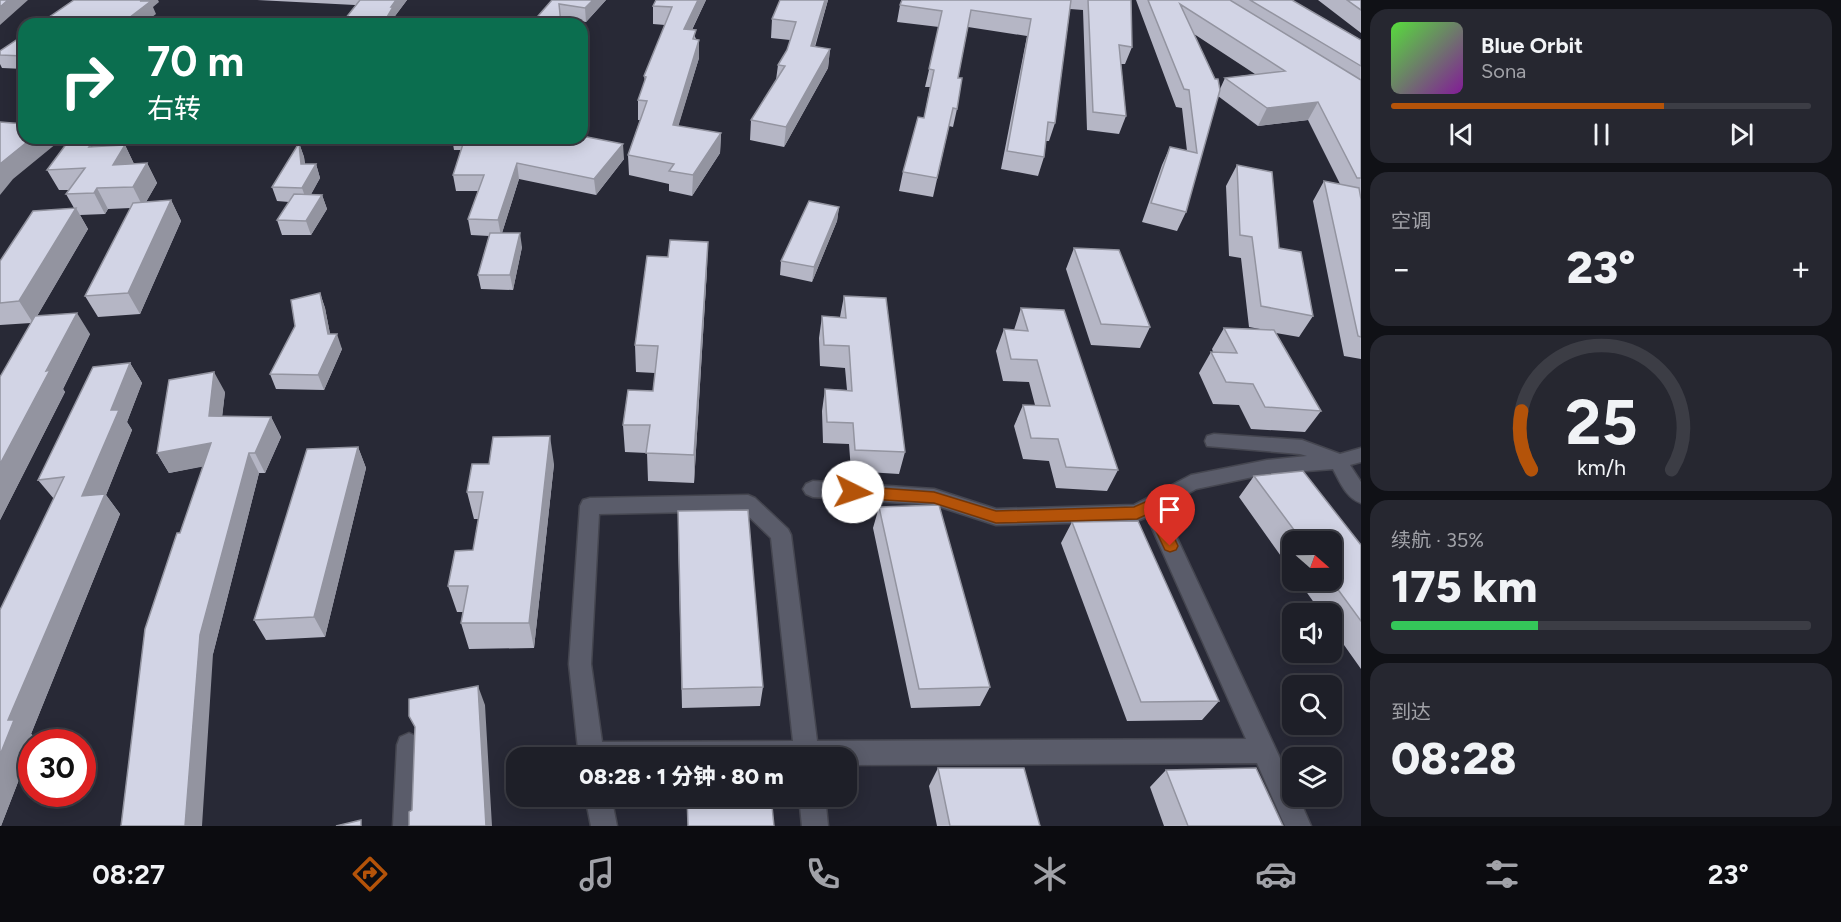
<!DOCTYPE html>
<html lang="zh">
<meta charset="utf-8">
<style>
body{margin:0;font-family:Figtree,"Noto Sans SC",sans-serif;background:#262730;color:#f1f3f6;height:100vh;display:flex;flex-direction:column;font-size:22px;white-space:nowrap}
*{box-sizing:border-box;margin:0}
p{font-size:20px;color:#a1a2a8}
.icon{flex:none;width:33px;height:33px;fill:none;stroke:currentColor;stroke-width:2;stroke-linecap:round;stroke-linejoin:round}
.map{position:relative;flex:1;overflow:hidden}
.panel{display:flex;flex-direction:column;gap:9px;padding:9px;background:#101116;width:480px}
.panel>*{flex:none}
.top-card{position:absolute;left:18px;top:18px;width:570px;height:126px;border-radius:18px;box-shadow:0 3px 15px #0003,0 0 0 2px #3c3d45;background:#0b6e4f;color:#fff;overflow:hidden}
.needle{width:39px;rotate:110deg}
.fabs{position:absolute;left:1282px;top:531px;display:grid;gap:12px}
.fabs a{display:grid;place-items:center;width:60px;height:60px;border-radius:12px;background:#1e1f28;box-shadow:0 3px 15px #0003,0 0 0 2px #3c3d45;font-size:30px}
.speed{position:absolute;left:18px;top:729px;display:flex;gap:12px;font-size:30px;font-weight:700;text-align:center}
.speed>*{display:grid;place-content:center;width:78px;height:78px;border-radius:50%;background:#1e1f28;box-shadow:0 3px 15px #0003,0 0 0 2px #3c3d45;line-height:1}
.speed .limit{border:9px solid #d22;background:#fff;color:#111}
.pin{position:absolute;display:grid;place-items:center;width:51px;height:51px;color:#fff;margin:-62px -26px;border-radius:50% 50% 50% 0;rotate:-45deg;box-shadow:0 0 6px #0007}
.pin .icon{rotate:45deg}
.me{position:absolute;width:66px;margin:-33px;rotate:94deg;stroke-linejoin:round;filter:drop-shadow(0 0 4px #0008)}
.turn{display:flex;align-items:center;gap:21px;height:126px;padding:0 30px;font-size:27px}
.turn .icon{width:78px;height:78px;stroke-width:2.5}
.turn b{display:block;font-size:42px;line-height:51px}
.big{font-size:45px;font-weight:800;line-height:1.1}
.panel .tile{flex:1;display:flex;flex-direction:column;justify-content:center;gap:9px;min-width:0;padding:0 21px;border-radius:18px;background:#262730}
.panel .dial{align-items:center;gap:0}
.dial svg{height:156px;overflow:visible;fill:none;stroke:#3c3d45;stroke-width:7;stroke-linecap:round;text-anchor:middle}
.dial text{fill:#f1f3f6;stroke:none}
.song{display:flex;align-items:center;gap:18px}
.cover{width:72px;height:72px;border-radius:9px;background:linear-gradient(135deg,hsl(110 70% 55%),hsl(290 70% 35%))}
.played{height:6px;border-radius:3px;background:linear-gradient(90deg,#b45309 65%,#3c3d45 65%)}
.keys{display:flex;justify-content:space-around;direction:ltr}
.heat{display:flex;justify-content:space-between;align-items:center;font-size:33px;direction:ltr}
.charge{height:9px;border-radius:4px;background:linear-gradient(90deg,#34c759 35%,#3c3d45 0)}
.trip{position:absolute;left:506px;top:747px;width:351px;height:60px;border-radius:18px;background:#1e1f28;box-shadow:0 3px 15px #0003,0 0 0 2px #3c3d45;font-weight:800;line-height:60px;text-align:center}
.dock{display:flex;height:96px;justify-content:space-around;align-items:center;background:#0c0c10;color:#a1a2a8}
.dock .icon{width:42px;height:42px}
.dock .selected{color:#b45309}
.dock b{font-size:27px;color:#f1f3f6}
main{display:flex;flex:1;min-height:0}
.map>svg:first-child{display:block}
</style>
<main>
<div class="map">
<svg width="1361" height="826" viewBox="0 0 1361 826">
<rect width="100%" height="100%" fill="#282936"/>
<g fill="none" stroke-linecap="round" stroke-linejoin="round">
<defs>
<path id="minor" d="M1214 434 1302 440 1340 454 1361 448V462L1350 465 1361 482V503C1346 498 1340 482 1333 469L1267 474 1196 489 1163 508 1293 786V796H1298L1311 826H1285L1257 763 846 765V758H579L569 664 580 506 583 500 590 498 748 495 755 498 788 529 791 535 817 741 1246 739 1147 517 1137 521 996 525 934 505 813 497 806 494 803 489 806 484 813 481 934 489 996 509 1134 505 1191 475 1267 460 1307 456 1300 454 1207 446 1205 441 1207 436ZM743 511 771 538 793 741 602 742 591 664 599 514Z
M409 733 418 737 421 745 419 826H393L397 745 400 737Z
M585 796H611L617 826H591Z
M799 796H825L828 826H802Z"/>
</defs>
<use href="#minor" stroke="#454650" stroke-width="3"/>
<use href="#minor" fill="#5a5c6a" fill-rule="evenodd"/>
</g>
<path fill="#b5b6c5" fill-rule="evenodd" d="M257 0H407L395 16 396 19 355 5Z
M552 0H606L586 22 560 18Z
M656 0H706L692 30 696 39 699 40V58L678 126 721 133 720 153 692 196 669 191V184L629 175 628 155 640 120H638V100L645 81 644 76 665 25 653 24V6Z
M780 0H828L815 47 830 49 828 68 784 147 750 140 751 120 776 80 778 65 787 50 790 40 771 38 772 19Z
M902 0H1131L1132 47 1125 64H1121L1126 116 1119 134 1087 130 1083 10 1070 9 1055 123 1049 141H1046L1044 157 1038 176 1001 169 1027 36 968 27 958 78 957 109 953 127 949 126 933 197 899 191 903 172 924 118 930 87H925L939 27 897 22 900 5Z
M1136 0H1292L1361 40V359L1344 356 1313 201 1324 181 1340 184 1308 120 1258 126 1218 96 1186 212 1177 231 1142 222 1162 165 1170 147 1187 151 1182 108 1176 107ZM1194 34 1255 74 1225 78 1220 89Z
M1318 0H1361V33Z
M24 35V69L2 68 0 64V51Z
M452 138H483L482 144H515L624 159 596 195 519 179 502 233 522 247 513 290 481 289 478 275 489 236 471 235 468 219 478 191H456L453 175 461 150H454Z
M299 143 304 157 305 164H316L320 178 311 194 322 195 327 209 311 235H282L277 220 289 202 277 201 272 187Z
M125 145 134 164 147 163 157 183 146 202 171 200 181 221 140 314 98 317 85 296 131 208 108 209 105 214 80 215 88 229 37 316 90 334 63 389 65 392 0 520V377L31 323 0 325V261L74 208 66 194 70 190H59L47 170 95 147Z
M1237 165 1313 316 1299 337 1276 333 1321 411 1305 432 1251 429 1239 405 1213 404 1199 373 1211 352H1213L1212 349 1224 328 1260 329 1249 327 1241 258 1229 256 1226 186Z
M839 207 837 221 812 282 780 275 781 261Z
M1074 248 1150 327 1140 348 1091 345 1066 269Z
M707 269 694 483 648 481 647 453 625 452 623 425 653 391 655 373 636 372 635 345Z
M320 293 325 308 330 334 342 349 324 390 276 389 270 374Z
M844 296 905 452 899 474 851 471 849 444 823 443 822 411 825 389 847 390 845 368 820 366 819 338 822 316 840 317Z
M1021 308 1118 470 1107 491 1056 488 1049 461 1023 459 1014 426 1023 405H1035L1029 382 1003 381 996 351 1004 329 1014 330Z
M130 363 142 383 127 422 132 430 106 495 120 514 31 734 35 737 33 742H32V746L1 826H0L54 499 38 480Z
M225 392 222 416 271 417 281 437 265 473H259L213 654 180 533 203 466 169 473 157 453Z
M358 447 366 468 325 637 266 640 254 620Z
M554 464 534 648 469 649 461 623 463 612H457L448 586 473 550 479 519H474L467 492Z
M1254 476 1361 545V669L1332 628V614H1322L1298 580H1332V542H1293V573L1239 497Z
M879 507 990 687 980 706 911 708 873 528Z
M1072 522 1219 701 1202 720 1127 721 1061 543Z
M678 532 763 687 760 706 682 708Z
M938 768 1040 826H937L929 786Z
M1166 770 1283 826H1164L1150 787Z"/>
<path fill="#9394a0" d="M8 0H28L0 25V7Z
M142 0H158L159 2 153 7 156 14 143 24H121Z
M396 0H407L395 16 396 19 393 24H383L391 7Z
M593 0H606L586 22 585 8Z
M698 0H706L683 48 684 29Z
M825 0H828L809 65 811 46Z
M699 40V58L673 144V125Z
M830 49 828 68 784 147 786 127Z
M1318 102 1308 120 1258 126 1267 108Z
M721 133 720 153 692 196 693 175Z
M32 138H54L57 143 13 179 0 195V164Z
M274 138H296L275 141Z
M479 138H483L481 149Z
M299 143 304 157 306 178 301 164Z
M623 144 624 159 596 195 594 179Z
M125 145 135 166 113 165Z
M147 163 157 183 143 207 133 187Z
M517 163 519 179 501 236 498 220Z
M316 164 320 178 307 202 302 188Z
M97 188 108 209 105 214 94 193Z
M322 195 327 209 311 235 306 221Z
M171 200 181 221 140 314 128 293Z
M839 207 837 221 812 282 814 267Z
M76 208 88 229 33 323 19 301Z
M520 233 522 247 513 290 510 275Z
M708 242 707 269 694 483V455Z
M320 293 325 308 332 344 337 334 342 349 324 390 318 375 328 334Z
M77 313 90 334 63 389 65 392 0 520V464L46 371Z
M130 363 142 383 127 422 132 430 106 495 120 514 31 734 35 737 33 742H32V746L1 826H0V755L8 720 111 410Z
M214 372 225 392 220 436 209 416Z
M271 417 281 437 265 473 255 453Z
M550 436 554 464 534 648 529 623Z
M211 443 222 463 169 473 157 453Z
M358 447 366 468 325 637 314 617Z
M249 453 259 473 213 654 202 826H185L200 635Z
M478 686 485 705 492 826H486Z"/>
<path fill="#d2d4e5" stroke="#9394a0" stroke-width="1.5" d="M0 0H8L0 7Z
M74 0H142L140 1H151L121 24H39Z
M360 0H396L391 7H393L383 24H341Z
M552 0H593L585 8 559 4 561 24H531Z
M656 0H698L684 29 696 30 693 39 699 40 673 125 721 133 693 175 669 171 674 164 628 155 647 101 638 100 646 77 644 76 672 7 653 6Z
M780 0H825L811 46 830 49 786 127 751 120 785 66 778 65 787 50 796 22 772 19Z
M902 0H1071L1055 123 1048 122 1044 157 1007 151 1031 19 971 10 958 78H962L957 109 953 108 937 178 903 172 918 117 924 118 934 70 929 69 942 11 900 5Z
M1088 0H1131L1132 47 1119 45 1126 116 1093 112Z
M1148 0H1230L1361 80V178H1357L1318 102 1267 108 1225 78 1285 71 1180 4 1215 79H1218L1220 90 1186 212 1151 203 1170 147 1197 153 1189 90 1184 89Z
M1250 0H1292L1361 40V66Z
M1347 0H1361V10Z
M24 35V56L0 55V51Z
M0 122 24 124V138H32L0 164Z
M582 136 623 144 594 179 517 163 498 220 468 219 484 175H453L463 144H515L519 138H582Z
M93 142 89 147 125 145 113 165 147 163 133 187 97 188 94 193 66 194 85 168 47 170 67 143Z
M299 143 301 164H316L302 188 272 187Z
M1237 165 1272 172 1279 248 1301 252 1313 316 1261 306 1252 237 1240 235Z
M1324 181 1359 188 1361 199V337L1358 336Z
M294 194 322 195 306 221 277 220Z
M171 200 128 293 85 296 133 203Z
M809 201 839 207 814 267 781 261Z
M76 208 19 301 0 303V261L33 211Z
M490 233H520L510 275H478Z
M670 240 708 242 694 455 646 453 650 425H623L628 390 653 391 658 346 635 345 647 256 668 257Z
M1074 248 1119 250 1150 327 1101 324Z
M320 293 328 334H337L318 375 270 374 295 326 291 300Z
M844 296 886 298 905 452 855 450 853 423 827 422 825 389 852 391 849 346 824 345 822 316 846 318Z
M1021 308 1064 310 1118 470 1066 467 1058 439 1031 438 1023 405 1050 406 1037 360 1011 359 1004 329 1028 331Z
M77 313 46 371 50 370 0 464V377L35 316Z
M1224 328 1274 330 1321 411 1265 407 1253 384 1226 382 1211 352 1237 353Z
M130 363 111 410H119L82 496 105 494 8 720H14L0 755V610L64 477 38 480 93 367Z
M214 372 209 416 271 417 255 453H249L200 635 185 826H121L145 629 177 533H180L211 443 157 453 169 380Z
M550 436 529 623H461L468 586H448L455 551 473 550 483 492H467L472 464H489L493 437Z
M358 447 314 617 254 620 307 449Z
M1303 471 1361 545V621L1331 580 1332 542H1303L1254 476Z
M939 505 990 687 919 689 879 507Z
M748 510 763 687 682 689 678 511Z
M1138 521 1219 701 1141 702 1072 522Z
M478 686 486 826H409V812L412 810 415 727 409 716V699Z
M938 768H1024L1040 826H950Z
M1256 768 1283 826H1188L1166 770Z
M687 796H771L774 826H688Z
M361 820V826H336Z"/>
<path fill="#b45309" stroke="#753606" stroke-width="1.5" d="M853 486 934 492 996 511 1134 507 1152 499 1157 501 1178 546 1176 550 1170 552 1165 550 1148 514 1137 519 996 523 934 503 853 498 848 496 846 492 848 488Z"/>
</svg>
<div class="fabs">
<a><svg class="needle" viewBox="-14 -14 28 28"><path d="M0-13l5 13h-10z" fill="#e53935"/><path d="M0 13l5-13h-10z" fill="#a1a2a8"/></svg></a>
<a><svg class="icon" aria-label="sound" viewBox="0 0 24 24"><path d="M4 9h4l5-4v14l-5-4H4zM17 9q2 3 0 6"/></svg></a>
<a><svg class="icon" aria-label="search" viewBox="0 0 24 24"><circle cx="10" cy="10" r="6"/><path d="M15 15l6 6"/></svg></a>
<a><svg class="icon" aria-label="layers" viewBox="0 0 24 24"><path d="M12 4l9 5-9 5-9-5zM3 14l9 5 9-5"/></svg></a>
</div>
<div class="speed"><div class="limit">30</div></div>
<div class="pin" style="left:1170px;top:546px;background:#d93025"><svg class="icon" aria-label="arrive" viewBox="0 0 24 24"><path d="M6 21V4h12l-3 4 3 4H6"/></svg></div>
<svg class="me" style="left:853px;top:492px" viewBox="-20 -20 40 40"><circle r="19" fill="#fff"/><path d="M0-13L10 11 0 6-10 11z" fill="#b45309"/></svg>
<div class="trip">08:28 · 1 分钟 · 80 m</div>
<div class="top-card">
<div class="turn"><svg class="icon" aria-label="right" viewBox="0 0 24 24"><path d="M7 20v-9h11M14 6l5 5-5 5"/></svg><div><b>70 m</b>右转</div></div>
</div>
</div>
<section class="panel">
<div class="tile">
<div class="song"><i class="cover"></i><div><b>Blue Orbit</b><p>Sona</p></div></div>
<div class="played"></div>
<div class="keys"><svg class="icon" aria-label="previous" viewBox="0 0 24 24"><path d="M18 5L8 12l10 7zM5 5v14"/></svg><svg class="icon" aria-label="pause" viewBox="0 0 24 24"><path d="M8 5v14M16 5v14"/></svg><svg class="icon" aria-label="next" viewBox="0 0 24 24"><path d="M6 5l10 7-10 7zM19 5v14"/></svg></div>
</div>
<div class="tile"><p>空调</p>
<div class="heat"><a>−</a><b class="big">23°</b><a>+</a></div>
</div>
<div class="tile dial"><svg viewBox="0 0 100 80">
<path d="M14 69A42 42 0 1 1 86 69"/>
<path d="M14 69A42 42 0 0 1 9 39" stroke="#b45309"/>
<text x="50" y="56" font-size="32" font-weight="700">25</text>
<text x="50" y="72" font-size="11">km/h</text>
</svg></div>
<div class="tile"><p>续航 · 35%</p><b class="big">175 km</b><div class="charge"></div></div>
<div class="tile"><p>到达</p><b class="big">08:28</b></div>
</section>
</main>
<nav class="dock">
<b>08:27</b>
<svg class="icon selected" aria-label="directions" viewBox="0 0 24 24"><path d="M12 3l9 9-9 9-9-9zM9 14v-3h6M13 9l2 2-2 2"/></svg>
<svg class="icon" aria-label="music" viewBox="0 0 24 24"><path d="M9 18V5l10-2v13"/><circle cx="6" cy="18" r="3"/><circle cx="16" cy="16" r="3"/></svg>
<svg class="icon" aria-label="phone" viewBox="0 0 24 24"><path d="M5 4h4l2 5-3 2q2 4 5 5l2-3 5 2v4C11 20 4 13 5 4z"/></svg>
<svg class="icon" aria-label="climate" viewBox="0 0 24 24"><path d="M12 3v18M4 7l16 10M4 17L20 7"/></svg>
<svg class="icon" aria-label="car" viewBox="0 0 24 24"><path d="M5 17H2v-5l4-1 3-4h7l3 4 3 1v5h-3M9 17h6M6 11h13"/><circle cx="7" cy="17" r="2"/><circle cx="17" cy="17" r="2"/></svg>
<svg class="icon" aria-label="filters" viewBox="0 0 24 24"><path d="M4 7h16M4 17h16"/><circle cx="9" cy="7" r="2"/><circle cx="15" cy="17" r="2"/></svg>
<b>23°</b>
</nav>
